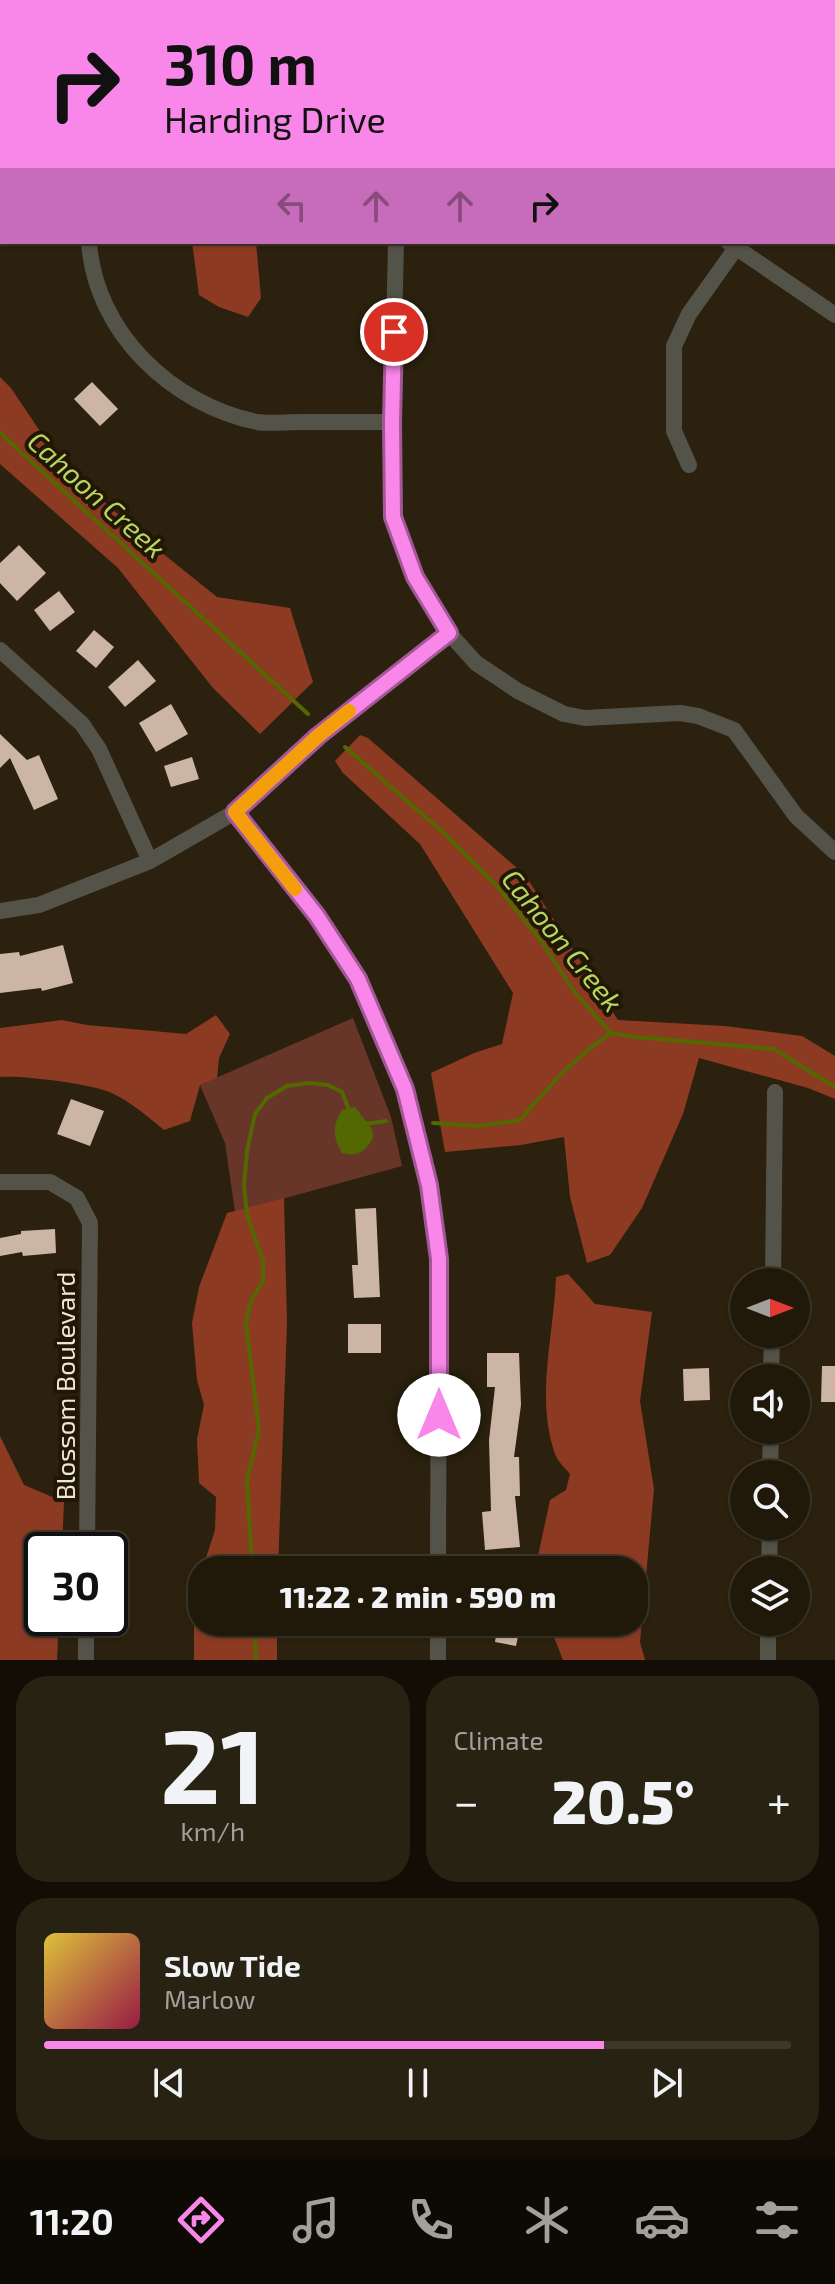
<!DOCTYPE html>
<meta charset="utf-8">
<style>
body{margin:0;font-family:"Exo 2",sans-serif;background:#282213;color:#f1f3f6;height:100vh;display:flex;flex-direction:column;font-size:30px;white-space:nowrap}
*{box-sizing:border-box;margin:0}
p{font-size:26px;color:#a2a09c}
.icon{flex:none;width:44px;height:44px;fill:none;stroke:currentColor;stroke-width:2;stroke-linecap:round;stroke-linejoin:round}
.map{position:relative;height:1660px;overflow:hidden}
.side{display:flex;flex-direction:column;gap:16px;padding:16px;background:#120e06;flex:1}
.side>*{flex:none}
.top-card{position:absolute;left:0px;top:0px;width:836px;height:244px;box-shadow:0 2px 6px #0004,0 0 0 2px #3d382b;background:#f987e9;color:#111;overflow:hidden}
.needle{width:52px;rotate:90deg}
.tools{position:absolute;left:730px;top:1268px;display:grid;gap:16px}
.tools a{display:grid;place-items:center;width:80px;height:80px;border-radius:50%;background:#20190a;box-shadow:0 2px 6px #0004,0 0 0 2px #3d382b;font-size:40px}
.speed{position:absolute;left:24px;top:1532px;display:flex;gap:16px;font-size:40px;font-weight:700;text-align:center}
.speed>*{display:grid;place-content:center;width:104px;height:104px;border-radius:50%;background:#20190a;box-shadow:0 2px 6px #0004,0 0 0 2px #3d382b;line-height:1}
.speed .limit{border:4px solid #111;border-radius:12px;background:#fff;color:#111}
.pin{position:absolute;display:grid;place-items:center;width:68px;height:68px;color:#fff;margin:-34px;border:4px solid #fff;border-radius:50%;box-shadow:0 2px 8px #0007}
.me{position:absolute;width:88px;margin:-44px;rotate:0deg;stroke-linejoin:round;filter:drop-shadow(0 0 6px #0008)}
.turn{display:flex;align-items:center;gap:28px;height:168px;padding:0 32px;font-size:36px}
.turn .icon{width:104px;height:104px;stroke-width:2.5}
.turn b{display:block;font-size:56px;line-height:68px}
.lanes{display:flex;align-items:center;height:76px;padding:0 32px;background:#0003;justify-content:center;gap:40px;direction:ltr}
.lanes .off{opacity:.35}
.big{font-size:60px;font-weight:800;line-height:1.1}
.side .card{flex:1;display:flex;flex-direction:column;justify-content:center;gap:12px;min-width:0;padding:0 28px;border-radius:32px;background:#282213}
.side .dial{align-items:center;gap:0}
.dial b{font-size:104px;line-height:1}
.song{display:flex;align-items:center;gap:24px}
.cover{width:96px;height:96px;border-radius:12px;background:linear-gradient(135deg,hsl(50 70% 55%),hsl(340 70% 35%))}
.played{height:8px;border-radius:4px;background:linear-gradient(90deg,#f987e9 75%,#3d382b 75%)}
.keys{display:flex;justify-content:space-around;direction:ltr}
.heat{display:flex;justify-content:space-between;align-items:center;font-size:44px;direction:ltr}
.side .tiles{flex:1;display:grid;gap:16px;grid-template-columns:1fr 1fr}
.card:last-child{grid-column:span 2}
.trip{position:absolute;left:188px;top:1556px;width:460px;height:80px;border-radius:32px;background:#20190a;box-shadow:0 2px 6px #0004,0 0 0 2px #3d382b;font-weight:800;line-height:80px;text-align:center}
.dock{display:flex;height:128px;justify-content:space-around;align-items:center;background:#0d0a04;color:#a2a09c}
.dock .icon{width:56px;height:56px}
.dock .selected{color:#f987e9}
.dock b{font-size:36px;color:#f1f3f6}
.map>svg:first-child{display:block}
</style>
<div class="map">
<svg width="835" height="1660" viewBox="0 0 835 1660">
<rect width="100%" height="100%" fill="#2b210e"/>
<path fill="#673628" d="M353 1018 391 1117 402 1166 235 1212 225 1143 200 1085Z"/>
<path fill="#8d3a22" d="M511 0H656L660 2H514Z
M192 242H256L261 298 248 317 219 307 199 295Z
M0 377 11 388 60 461 146 540 217 597 290 608 313 682 260 734 213 688 118 568 0 464Z
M360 735 368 738 525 875 618 1020 725 1026 802 1036 835 1056V1099L808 1088 699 1058 683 1114 642 1208 610 1255 587 1263 570 1197 564 1137 521 1145 445 1152 431 1073 474 1053 502 1044 513 993 420 844 343 773 335 761Z
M216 1015 230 1034 219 1058 217 1078 200 1085 190 1121 164 1130C147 1116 132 1103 112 1093 92 1084 23 1075 0 1077V1028L62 1020 87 1025 186 1034Z
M284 1198 287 1323 278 1570H202L215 1530 216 1497 199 1483 197 1439 204 1405 197 1380 192 1323 199 1287 227 1213Z
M568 1274 595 1304 652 1312 640 1401 654 1489 640 1642 645 1660H563L548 1622H634V1570H535L550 1500 566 1490 570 1474C565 1468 558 1462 555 1454 535 1396 554 1336 556 1277Z
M0 1436 24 1485 64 1502 62 1550H42V1618H59L57 1660H0Z
M202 1570V1622H277V1660H194V1595Z"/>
<path fill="#536800" d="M355 1107 372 1129 373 1138C365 1152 358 1157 342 1153 333 1139 332 1125 342 1110Z"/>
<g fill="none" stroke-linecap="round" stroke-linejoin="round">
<path stroke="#536800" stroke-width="4" d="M0 433 308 714
M345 747 445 834 497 886 542 942 575 993 611 1033 636 1037 774 1049 835 1087
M433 1123 478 1126 520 1120C547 1088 576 1056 611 1033
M365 1124 386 1121
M252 1570 247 1480 259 1430 246 1323 251 1301 263 1281V1261L247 1215 244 1185 247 1151 255 1114 267 1098 287 1086 309 1083 328 1085 342 1092 349 1110
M255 1622 256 1660"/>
</g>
<path fill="#ccb5a5" d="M92 382 118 409 100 426 74 399Z
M19 545 46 573 17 601 0 583V563Z
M59 591 75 612 50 631 34 610Z
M94 630 114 647 96 668 76 651Z
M138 660 156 681 125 707 108 687Z
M171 704 188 734 156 752 139 723Z
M0 734 27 760 39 755 58 799 34 810 10 758 0 768Z
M192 757 199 779 171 787 164 766Z
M63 945 73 983 42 991 41 988 0 993V954L19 952 20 956Z
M71 1099 104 1111 90 1146 57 1134Z
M376 1208 380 1297 354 1298 352 1265H358L355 1209Z
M55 1229 56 1253 23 1256 22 1252 0 1256V1238L21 1234V1231Z
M348 1324H381V1353H348Z
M487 1353H519L521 1405 514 1457H519L520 1496H515L520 1547 485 1550 482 1512 491 1511 489 1440 495 1387H487Z
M822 1366H835V1402H821Z
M709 1368 710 1400 684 1401 683 1369Z
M498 1622H521L516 1646 495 1642Z"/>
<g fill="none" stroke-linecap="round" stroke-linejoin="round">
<path stroke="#545349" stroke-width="16" d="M91 2V0
M89 242C95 332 171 404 257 422 270 424 286 422 300 422 330 422 361 422 392 422
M396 242 392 422 393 517 415 577 449 633 476 663 518 691 564 714 585 718 680 713 698 716 734 730 796 816 835 852
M728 242 835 315
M689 465 674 431V346L689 314 736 248
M0 650 82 724 99 749 150 861
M235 812 317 916 358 979 405 1089 429 1185 439 1259 438 1570
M0 911 39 905 150 861 235 812 318 736 449 633
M0 1182H50L77 1198 90 1223 87 1550
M773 1282 775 1092
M771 1378 772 1334
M770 1474 771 1430
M769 1570 770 1526
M86 1660V1618
M438 1660V1622
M768 1660V1622"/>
</g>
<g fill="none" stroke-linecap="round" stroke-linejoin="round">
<defs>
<path id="route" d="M394 332 392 422 393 517 415 577 449 633 318 736 235 812 317 916 358 979 405 1089 429 1185 439 1259V1415"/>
</defs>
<use href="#route" stroke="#a25897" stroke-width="20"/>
<use href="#route" stroke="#f987e9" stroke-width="14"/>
<path stroke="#f59e0b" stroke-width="14" d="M295 889 235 812 318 736 349 711"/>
</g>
<g text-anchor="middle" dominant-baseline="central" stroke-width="8" stroke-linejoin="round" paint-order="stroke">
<g font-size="26" fill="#ede6db" stroke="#221705">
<text transform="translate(64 1386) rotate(-90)">Blossom Boulevard</text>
</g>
<g font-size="28" font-style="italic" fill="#b6d660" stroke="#221705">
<text transform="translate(97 494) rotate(42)">Cahoon Creek</text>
<text transform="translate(563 940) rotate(51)">Cahoon Creek</text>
</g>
</g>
</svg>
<div class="tools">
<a><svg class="needle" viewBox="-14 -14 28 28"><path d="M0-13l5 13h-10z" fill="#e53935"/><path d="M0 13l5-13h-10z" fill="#a2a09c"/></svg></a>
<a><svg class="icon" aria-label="sound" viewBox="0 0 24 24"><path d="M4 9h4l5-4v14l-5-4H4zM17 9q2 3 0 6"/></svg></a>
<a><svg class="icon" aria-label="search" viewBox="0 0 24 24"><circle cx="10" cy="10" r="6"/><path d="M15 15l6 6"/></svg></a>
<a><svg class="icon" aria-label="layers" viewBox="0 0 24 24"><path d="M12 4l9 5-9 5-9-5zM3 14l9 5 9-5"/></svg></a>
</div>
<div class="speed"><div class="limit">30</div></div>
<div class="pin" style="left:394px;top:332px;background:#d93025"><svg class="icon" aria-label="arrive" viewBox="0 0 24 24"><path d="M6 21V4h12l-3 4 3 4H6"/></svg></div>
<svg class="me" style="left:439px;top:1415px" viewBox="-20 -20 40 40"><circle r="19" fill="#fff"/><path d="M0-13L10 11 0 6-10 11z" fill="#f987e9"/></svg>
<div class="trip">11:22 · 2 min · 590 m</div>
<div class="top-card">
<div class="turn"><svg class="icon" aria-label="right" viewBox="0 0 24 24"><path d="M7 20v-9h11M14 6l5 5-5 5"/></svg><div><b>310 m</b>Harding Drive</div></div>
<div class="lanes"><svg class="icon off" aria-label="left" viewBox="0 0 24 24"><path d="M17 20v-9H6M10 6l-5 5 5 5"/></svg><svg class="icon off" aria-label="ahead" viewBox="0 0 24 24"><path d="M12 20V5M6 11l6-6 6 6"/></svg><svg class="icon off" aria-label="ahead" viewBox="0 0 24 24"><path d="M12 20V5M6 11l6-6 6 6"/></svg><svg class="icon" aria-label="right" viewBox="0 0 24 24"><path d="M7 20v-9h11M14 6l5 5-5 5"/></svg></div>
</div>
</div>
<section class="side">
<div class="tiles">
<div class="card dial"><b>21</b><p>km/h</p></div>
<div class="card"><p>Climate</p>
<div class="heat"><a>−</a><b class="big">20.5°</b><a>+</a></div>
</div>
<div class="card">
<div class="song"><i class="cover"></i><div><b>Slow Tide</b><p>Marlow</p></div></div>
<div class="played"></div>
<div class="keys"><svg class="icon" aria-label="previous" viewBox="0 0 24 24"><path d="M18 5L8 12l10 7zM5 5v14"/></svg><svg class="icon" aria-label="pause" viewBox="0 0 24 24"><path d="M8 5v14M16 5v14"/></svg><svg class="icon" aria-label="next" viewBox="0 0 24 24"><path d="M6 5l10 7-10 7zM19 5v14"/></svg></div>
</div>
</div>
</section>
<nav class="dock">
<b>11:20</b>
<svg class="icon selected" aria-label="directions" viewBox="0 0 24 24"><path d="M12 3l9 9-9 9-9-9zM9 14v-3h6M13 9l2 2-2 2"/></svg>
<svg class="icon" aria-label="music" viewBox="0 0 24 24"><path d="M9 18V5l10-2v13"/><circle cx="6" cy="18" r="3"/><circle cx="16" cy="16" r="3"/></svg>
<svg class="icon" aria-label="phone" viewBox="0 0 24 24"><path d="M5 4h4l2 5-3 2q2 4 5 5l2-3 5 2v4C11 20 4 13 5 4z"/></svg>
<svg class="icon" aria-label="climate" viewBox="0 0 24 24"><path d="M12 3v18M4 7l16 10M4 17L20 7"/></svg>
<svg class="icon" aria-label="car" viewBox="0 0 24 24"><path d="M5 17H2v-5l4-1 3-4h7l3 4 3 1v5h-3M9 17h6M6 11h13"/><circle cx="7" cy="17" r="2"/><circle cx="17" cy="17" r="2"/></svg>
<svg class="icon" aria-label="filters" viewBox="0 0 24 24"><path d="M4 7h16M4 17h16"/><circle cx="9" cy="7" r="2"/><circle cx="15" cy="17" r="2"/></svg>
</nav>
